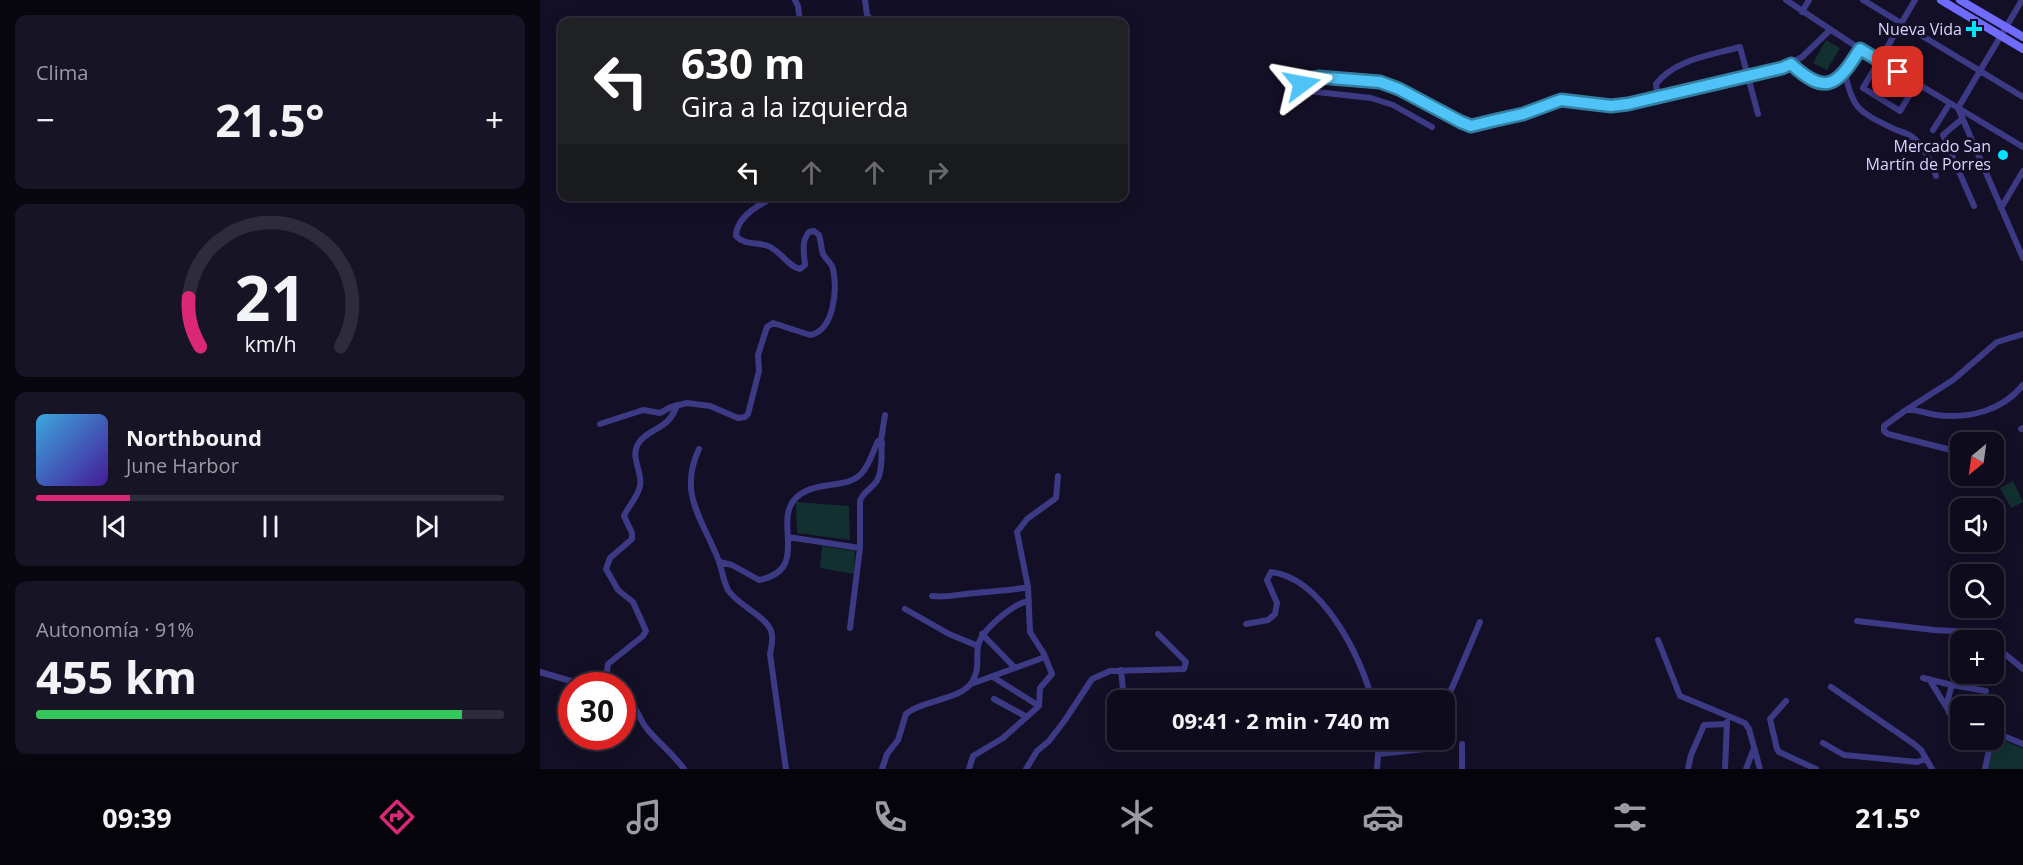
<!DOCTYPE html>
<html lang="es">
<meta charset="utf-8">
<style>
body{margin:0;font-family:"Open Sans",sans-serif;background:#171425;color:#f1f3f6;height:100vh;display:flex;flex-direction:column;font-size:22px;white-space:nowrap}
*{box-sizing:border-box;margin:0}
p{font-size:20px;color:#9b9ba3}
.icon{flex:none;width:33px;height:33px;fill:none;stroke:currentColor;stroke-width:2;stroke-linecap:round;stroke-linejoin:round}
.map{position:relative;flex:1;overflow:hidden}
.side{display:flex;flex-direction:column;gap:15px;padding:15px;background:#08060f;width:540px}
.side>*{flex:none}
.guide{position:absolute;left:18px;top:18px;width:570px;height:183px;border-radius:12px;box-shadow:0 3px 15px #0003,0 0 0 2px #2e2b3b;background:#202124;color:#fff;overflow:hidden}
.needle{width:39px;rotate:209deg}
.fabs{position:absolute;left:1410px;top:432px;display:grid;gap:12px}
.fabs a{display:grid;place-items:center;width:54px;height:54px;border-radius:12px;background:#0e0b1c;box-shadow:0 3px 15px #0003,0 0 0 2px #2e2b3b;font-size:30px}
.speed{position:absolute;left:18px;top:672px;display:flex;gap:12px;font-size:30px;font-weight:700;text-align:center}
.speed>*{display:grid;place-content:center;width:78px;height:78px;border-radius:50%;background:#0e0b1c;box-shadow:0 3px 15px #0003,0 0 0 2px #2e2b3b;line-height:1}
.speed .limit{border:9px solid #d22;background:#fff;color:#111}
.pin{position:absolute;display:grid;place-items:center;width:51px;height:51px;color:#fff;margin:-26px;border-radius:12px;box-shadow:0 3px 9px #0006}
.me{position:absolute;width:66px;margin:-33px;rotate:77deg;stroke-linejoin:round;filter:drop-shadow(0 0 4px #0008)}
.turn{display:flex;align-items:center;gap:21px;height:126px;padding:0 24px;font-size:27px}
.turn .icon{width:78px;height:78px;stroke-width:2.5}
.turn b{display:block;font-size:42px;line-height:51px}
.lanes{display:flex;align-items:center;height:57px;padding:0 24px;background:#0003;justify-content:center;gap:30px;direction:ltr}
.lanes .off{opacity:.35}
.big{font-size:45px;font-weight:700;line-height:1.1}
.side .card{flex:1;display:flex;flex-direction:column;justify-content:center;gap:9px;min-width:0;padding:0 21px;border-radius:12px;background:#171425}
.side .dial{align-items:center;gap:0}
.dial svg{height:156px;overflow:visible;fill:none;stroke:#2e2b3b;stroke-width:7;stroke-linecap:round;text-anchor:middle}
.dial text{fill:#f1f3f6;stroke:none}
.song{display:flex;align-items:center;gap:18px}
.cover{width:72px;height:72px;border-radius:9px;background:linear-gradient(135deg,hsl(200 70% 55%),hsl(260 70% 35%))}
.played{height:6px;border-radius:3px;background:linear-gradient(90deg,#db2777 20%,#2e2b3b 20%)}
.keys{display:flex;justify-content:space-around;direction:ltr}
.heat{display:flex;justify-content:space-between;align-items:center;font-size:33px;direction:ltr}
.charge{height:9px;border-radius:4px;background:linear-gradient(90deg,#34c759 91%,#2e2b3b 0)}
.trip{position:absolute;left:567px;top:690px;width:348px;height:60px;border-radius:12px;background:#0e0b1c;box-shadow:0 3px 15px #0003,0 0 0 2px #2e2b3b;font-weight:700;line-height:60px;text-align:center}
.tabs{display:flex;height:96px;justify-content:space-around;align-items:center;background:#06040b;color:#9b9ba3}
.tabs .icon{width:42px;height:42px}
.tabs .selected{color:#db2777}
.tabs b{font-size:27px;color:#f1f3f6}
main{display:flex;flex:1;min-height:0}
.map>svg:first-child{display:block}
</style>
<main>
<section class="side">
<div class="card"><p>Clima</p>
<div class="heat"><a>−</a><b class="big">21.5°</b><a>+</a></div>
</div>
<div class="card dial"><svg viewBox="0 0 100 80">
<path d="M14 69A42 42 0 1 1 86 69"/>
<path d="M14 69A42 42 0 0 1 8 44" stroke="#db2777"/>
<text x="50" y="56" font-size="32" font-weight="700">21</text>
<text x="50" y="72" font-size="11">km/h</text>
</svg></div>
<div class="card">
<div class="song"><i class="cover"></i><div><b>Northbound</b><p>June Harbor</p></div></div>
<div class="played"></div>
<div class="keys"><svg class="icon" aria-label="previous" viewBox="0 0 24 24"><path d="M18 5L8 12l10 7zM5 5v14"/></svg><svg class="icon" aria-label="pause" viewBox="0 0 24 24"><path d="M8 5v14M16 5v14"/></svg><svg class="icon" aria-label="next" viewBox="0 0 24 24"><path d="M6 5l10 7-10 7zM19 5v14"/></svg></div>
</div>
<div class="card"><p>Autonomía · 91%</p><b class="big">455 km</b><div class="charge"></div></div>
</section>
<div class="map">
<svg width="1483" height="769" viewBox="0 0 1483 769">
<rect width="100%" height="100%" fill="#130f26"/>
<path fill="#12302f" d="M1286 40 1300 48 1287 70 1273 63Z
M1473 481 1483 502 1471 508 1460 488Z
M256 502 309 506 310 540 257 533Z
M282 546 315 551 314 574 280 568Z
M1454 737 1483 748V769H1447Z"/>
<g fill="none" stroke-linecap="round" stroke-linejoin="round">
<path stroke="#3d3a85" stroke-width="6" d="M255 0 258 6 260 22
M325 0 327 15 333 22
M1246 0 1320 49 1483 147
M1323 0 1483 97
M1375 0 1323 88 1360 111 1377 83
M1482 0 1418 108 1483 258
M1262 12 1269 0
M1251 64C1286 96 1297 86 1320 49
M1305 72C1312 110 1320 112 1354 129 1359 131 1367 133 1371 136 1385 146 1390 161 1396 176
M1118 99 1116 84C1135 59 1172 55 1200 47L1218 114
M1422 119 1403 135 1434 206
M892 127 853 105 831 98 768 91 762 84 763 80 767 78 778 77 840 82 859 89 921 122 931 126 956 121 983 114 1021 100 1071 106 1088 104 1242 68 1262 57 1290 30
M1393 130 1410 103
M1461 208 1483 171
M1368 410C1379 409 1386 414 1396 415 1429 419 1462 411 1483 385
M60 424 103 410 120 413 131 407 147 403 170 406 198 418 205 417 208 414 219 371 218 355 227 327 233 323 270 335C294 331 298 288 293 269 292 263 286 260 283 254 281 248 281 241 279 235L274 231 269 232C261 242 264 252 265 265L260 269C247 266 241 251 228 246 217 242 204 245 196 236 196 217 221 203 237 196
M1481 429 1483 428
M159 449C138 494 162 518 178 559 182 569 183 580 188 590 198 606 231 618 232 635 233 641 231 648 230 654L246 769
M1420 460 1411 450 1348 434 1344 431V426L1366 410 1413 380 1457 342 1483 334
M248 537 320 548
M180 562 192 565 219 580C270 570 234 524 254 500 272 479 306 490 321 474 329 466 333 451 338 441L341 440
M392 596C409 598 418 594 435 593 453 591 470 591 488 587
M365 609 409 634 438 646
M1317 621 1394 630 1432 632 1439 634 1448 640
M706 624 728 620 735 614 737 603 727 580 731 572C782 578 821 656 832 700
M310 628 320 548V501C323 492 330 490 336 482 343 472 341 455 342 443L341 440 345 415
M442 634 475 668
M1118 640 1140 696 1205 723 1209 729 1220 769
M1454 645 1483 669
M581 670 584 700
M0 672 48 686
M453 677 499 706
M1383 678 1412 685C1407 701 1402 713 1420 722
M1389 679 1407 708
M431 684 505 657
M1412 685 1446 691
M65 686 68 664 103 636 106 631 93 602 78 590 66 569 70 558 92 539V533L84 516C88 506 98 497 100 486 103 473 90 457 98 444 107 428 129 431 137 405
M1291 687 1374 744 1381 750 1392 769
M454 699 487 717
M82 700C102 710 96 715 107 729 119 743 133 754 144 769
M1246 701 1230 719 1237 749 1239 752 1276 769
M904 702 909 695 940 622
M1454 732 1483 744
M1283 743 1304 755 1377 762 1385 759
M839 754 903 747
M342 769 347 754 358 740 366 714C382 700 421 700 432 682 440 670 436 658 438 646 441 630 474 603 489 601
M429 769 433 756 463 738 499 706 500 688 512 674 504 654 490 632 488 587 477 532 487 519 516 498 518 476
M486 769 497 751 509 741 525 720 552 679 570 671 644 669 646 662 618 634
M837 769 839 740
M922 769V744
M1148 769 1151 755 1164 725 1185 724
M1185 769 1187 722
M1206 769 1214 748
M1445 769 1451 740"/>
<path stroke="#6f6bff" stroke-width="8" d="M1401 0 1483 49
M1420 0 1483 37"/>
</g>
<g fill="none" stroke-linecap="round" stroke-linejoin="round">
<defs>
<path id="route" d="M762 84 763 80 778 77 840 82 859 89 921 122 931 126 956 120 983 114 1021 100 1071 106 1088 104 1242 68 1251 64C1286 96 1297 86 1320 49L1358 72"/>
</defs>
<use href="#route" stroke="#337fa1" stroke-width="15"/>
<use href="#route" stroke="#4fc3f7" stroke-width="10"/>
</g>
<g fill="#00e5ff" stroke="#130f26" stroke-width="2">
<path d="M1431 20h6v6h6v6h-6v6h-6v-6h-6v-6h6z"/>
<circle cx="1463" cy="155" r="6"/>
</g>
<g text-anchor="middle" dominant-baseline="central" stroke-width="6" stroke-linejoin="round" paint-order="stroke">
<g font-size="16" fill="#d9d4ff" stroke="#130f26" text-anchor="end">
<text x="1422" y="29">Nueva Vida</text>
<text x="1451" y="146">Mercado San<tspan x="1451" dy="18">Martín de Porres</tspan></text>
</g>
</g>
</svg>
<div class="fabs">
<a><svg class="needle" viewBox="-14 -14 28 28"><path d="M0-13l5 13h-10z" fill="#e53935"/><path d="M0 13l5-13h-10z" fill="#9b9ba3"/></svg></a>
<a><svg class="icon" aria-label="sound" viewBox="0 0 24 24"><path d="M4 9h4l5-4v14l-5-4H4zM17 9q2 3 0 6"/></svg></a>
<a><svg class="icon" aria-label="search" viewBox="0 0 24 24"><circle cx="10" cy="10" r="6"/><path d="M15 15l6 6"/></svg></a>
<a>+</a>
<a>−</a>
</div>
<div class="speed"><div class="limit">30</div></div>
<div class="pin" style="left:1358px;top:72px;background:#d93025"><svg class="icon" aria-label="arrive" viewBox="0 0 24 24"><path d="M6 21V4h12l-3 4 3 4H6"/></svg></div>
<svg class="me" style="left:762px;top:84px" viewBox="-20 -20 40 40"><path d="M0-17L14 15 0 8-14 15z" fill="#4fc3f7" stroke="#fff" stroke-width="4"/></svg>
<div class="trip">09:41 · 2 min · 740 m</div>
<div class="guide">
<div class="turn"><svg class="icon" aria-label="left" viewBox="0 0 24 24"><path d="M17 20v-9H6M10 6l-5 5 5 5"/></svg><div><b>630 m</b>Gira a la izquierda</div></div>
<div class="lanes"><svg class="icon" aria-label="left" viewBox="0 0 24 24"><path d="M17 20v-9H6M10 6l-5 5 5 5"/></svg><svg class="icon off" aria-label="ahead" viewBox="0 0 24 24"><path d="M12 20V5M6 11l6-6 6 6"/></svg><svg class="icon off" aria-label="ahead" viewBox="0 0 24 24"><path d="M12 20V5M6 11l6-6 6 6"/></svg><svg class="icon off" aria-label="right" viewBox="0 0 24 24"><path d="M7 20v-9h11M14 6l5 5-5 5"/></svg></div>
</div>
</div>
</main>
<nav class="tabs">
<b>09:39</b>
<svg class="icon selected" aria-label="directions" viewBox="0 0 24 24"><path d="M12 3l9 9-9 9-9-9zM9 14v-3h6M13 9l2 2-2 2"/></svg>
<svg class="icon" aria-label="music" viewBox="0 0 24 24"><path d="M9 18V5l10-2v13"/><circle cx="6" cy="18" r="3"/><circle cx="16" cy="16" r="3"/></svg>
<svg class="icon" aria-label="phone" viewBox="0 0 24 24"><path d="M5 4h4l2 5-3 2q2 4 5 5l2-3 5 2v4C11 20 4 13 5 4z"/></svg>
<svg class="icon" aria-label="climate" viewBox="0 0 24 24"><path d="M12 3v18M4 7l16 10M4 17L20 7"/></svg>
<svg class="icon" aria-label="car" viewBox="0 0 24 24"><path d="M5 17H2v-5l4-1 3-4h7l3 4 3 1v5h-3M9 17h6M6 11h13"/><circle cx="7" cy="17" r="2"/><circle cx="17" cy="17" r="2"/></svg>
<svg class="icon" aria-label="filters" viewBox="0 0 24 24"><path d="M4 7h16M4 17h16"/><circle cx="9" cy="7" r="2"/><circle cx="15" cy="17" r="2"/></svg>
<b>21.5°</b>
</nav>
